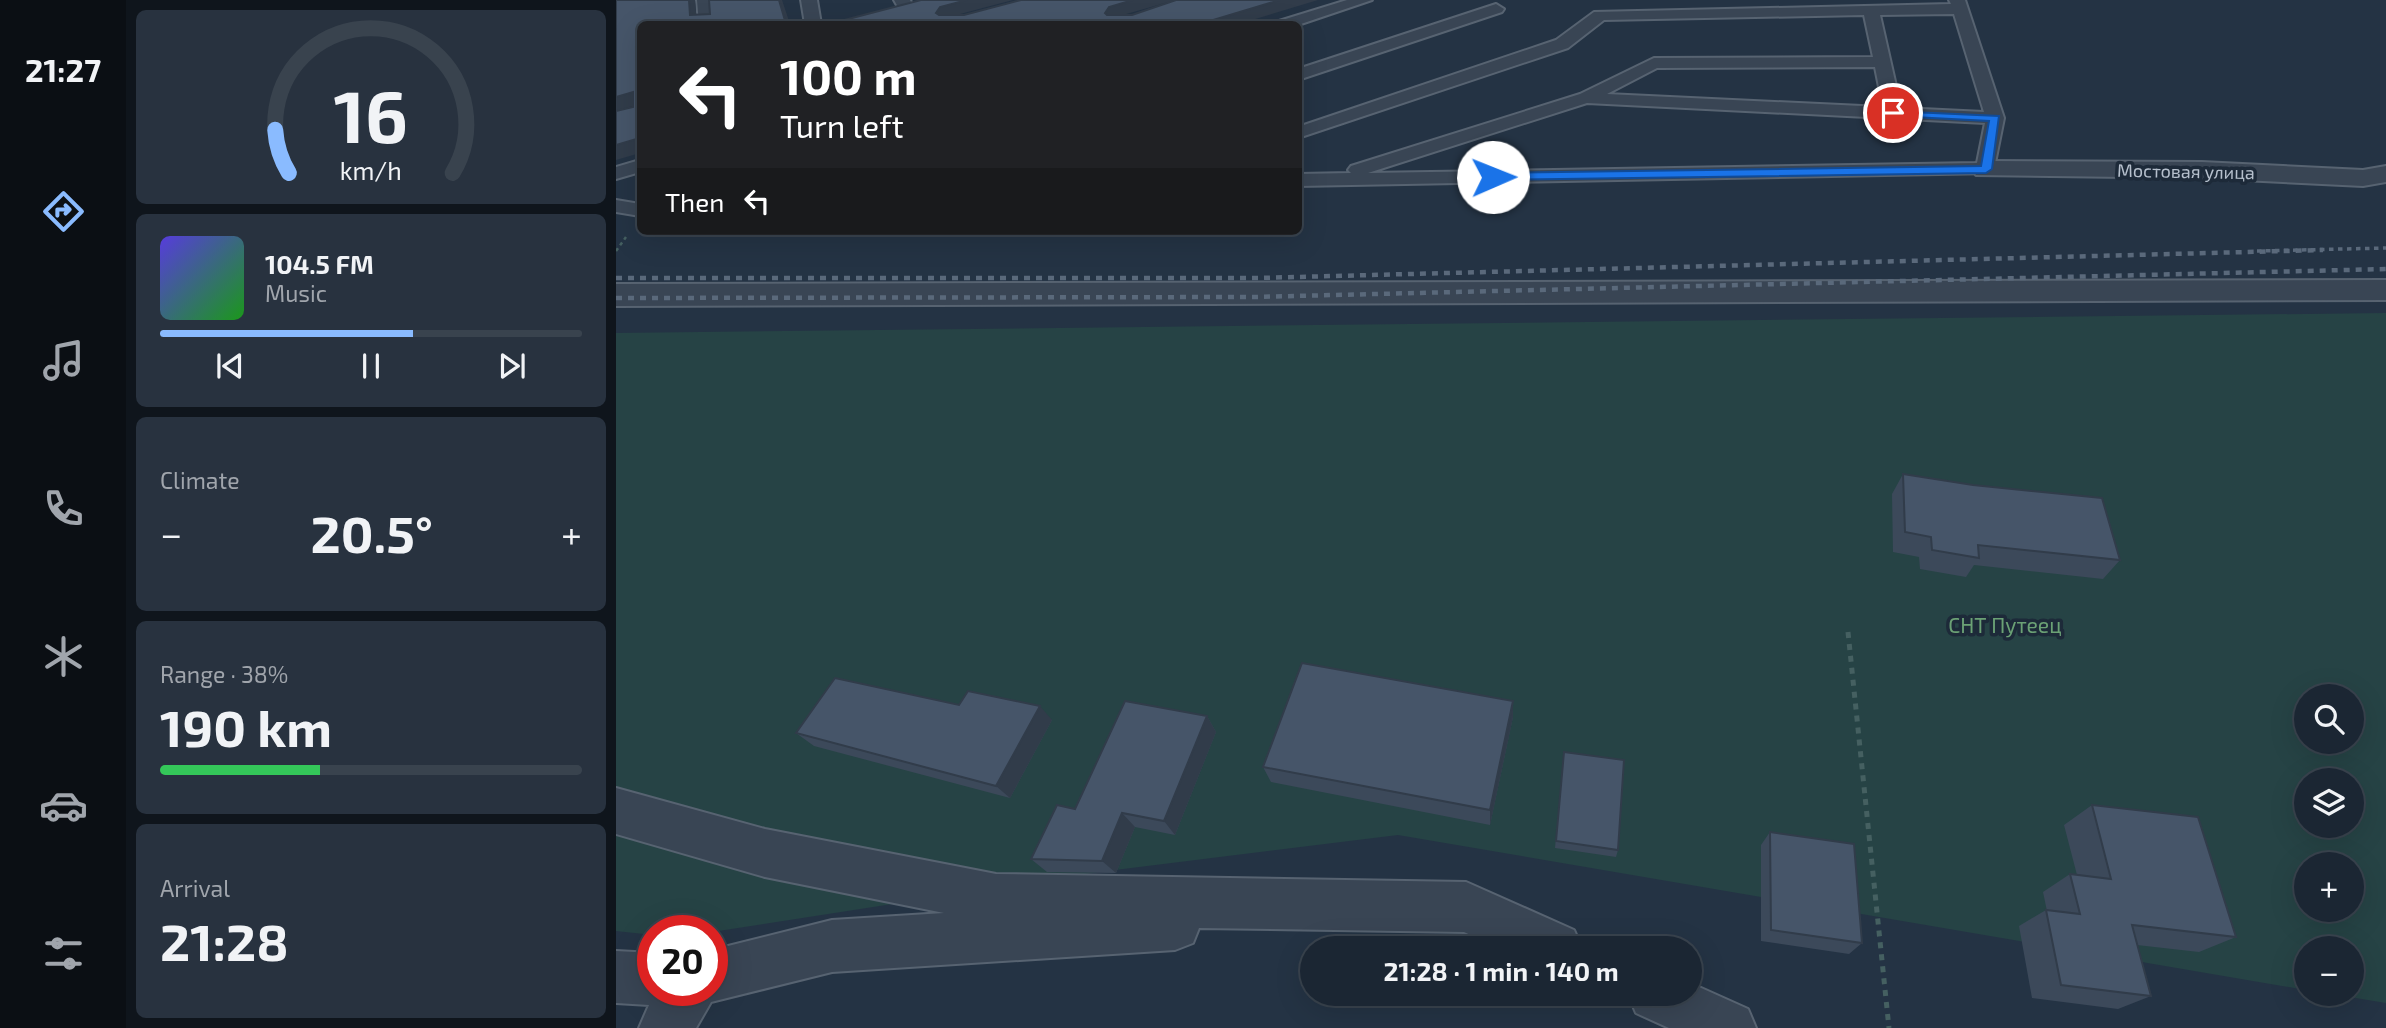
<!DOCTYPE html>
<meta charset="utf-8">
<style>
body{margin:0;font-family:"Exo 2",sans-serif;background:#28323f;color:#f1f3f6;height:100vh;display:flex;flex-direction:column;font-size:26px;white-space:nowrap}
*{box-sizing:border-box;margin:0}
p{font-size:23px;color:#a0a5ac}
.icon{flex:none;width:38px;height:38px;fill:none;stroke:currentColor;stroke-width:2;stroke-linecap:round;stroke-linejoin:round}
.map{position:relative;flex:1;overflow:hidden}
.details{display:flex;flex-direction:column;gap:10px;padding:10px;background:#0f151c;width:490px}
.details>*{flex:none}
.top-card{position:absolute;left:21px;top:21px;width:665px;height:214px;border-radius:10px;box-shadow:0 7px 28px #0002,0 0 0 2px #39434e;background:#202124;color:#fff;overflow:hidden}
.buttons{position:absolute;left:1678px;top:684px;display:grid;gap:14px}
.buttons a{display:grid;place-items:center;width:70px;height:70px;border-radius:50%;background:#1b2633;box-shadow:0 7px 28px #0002,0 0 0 2px #39434e;font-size:35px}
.speed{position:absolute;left:21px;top:915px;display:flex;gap:14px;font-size:35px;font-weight:700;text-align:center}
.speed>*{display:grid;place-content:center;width:91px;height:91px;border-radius:50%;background:#1b2633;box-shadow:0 7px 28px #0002,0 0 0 2px #39434e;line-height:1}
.speed .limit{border:10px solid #d22;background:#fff;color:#111}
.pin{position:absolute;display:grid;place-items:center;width:60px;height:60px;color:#fff;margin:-30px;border:4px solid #fff;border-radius:50%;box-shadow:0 2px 7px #0007}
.me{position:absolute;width:77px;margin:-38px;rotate:89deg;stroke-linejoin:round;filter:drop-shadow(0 0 5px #0008)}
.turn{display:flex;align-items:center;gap:24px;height:147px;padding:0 28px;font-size:32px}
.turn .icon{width:91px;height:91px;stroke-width:2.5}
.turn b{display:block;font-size:49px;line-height:60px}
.then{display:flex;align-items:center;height:66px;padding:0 28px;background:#0003;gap:14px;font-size:26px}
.big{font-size:52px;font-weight:700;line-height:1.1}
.details .card{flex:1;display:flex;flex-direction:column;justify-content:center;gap:10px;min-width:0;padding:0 24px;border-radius:10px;background:#28323f}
.details .dial{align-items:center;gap:0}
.dial svg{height:182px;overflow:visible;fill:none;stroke:#39434e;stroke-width:7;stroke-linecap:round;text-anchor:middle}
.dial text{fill:#f1f3f6;stroke:none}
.song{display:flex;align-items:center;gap:21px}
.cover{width:84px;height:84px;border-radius:10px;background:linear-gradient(135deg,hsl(250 70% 55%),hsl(120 70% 35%))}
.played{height:7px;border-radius:4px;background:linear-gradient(90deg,#8abbff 60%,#39434e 60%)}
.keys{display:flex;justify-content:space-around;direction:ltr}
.heat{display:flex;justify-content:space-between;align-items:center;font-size:38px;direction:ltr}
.charge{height:10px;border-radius:5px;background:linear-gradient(90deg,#34c759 38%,#39434e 0)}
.trip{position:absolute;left:684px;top:936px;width:402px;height:70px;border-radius:35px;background:#1b2633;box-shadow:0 7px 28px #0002,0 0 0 2px #39434e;font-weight:700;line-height:70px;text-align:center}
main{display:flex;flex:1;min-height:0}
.tab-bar{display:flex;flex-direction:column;width:126px;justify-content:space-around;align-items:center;background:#0b0f14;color:#a0a5ac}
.tab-bar .icon{width:49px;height:49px}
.tab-bar .active{color:#8abbff}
.tab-bar b{font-size:32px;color:#f1f3f6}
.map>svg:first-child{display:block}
</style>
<main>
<nav class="tab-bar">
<b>21:27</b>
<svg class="icon active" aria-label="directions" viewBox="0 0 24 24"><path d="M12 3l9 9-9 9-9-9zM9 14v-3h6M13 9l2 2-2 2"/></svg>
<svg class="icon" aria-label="music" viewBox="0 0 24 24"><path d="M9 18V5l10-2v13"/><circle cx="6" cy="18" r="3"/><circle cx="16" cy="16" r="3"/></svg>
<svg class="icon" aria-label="phone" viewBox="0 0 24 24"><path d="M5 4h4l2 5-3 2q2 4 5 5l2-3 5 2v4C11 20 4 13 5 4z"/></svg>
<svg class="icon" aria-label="climate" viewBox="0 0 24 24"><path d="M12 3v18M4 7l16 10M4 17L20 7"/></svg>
<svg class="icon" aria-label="car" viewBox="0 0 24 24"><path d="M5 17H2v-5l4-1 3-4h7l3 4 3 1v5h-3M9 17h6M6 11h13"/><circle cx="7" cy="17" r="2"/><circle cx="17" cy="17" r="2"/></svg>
<svg class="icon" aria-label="filters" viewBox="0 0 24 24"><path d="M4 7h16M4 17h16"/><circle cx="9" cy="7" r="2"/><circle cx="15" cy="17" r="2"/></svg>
</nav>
<section class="details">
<div class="card dial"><svg viewBox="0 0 100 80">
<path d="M14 69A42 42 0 1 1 86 69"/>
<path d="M14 69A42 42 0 0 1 8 50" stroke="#8abbff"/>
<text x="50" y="56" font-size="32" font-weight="700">16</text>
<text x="50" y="72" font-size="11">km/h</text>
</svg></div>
<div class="card">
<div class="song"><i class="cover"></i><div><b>104.5 FM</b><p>Music</p></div></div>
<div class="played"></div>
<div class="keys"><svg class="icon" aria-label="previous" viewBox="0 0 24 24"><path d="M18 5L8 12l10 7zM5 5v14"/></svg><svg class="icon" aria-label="pause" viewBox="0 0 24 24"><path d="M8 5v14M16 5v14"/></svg><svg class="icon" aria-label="next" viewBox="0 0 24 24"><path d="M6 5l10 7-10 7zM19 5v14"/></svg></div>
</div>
<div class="card"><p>Climate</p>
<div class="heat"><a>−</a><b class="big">20.5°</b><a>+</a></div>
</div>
<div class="card"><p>Range · 38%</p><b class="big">190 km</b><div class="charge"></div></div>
<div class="card"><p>Arrival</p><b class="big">21:28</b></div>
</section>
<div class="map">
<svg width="1770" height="1028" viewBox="0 0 1770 1028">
<rect width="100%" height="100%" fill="#243344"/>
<path fill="#264345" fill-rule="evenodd" d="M1770 313V1003L1716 994H1736V948H1690V990L782 835 483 872 96 932 37 931V935L0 931V333ZM1690 696H1736V742H1690ZM1690 780H1736V826H1690ZM1690 864H1736V910H1690Z"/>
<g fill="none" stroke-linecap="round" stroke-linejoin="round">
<defs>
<path id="lane" d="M81 0H97L99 24H83Z
M185 0H201L205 24H189Z
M278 0H294L296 4 288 9 282 7Z
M731 0H756L682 25 661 24 663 21Z
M1333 0H1349L1388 118 1377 173 682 186V174L735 173 732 170 735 166 964 94 1038 58 1257 57 1248 15 988 20 952 48 682 138V127L940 40 978 12 1335 4ZM1338 14 1368 112 1285 108 1264 15ZM1259 67 1267 107 991 94 1041 68ZM971 103 1369 123 1361 163 752 173Z
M880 4 888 9 886 12 682 80V69Z
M24 160V172L0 179V167Z
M0 200 24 204V216L0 212Z"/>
<path id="street" d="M1370 161 1586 162 1747 170 1770 166V182L1747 186 1586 178 1360 175 1356 169 1360 163Z
M1770 280V300L0 306V284Z
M0 788 149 829 380 874 850 882 958 930 966 948H883L848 932 583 928 577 943 559 950 216 972 95 1002 80 1028H23L33 1005 0 1003V951L37 953V990H96V950L216 920 328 913 149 877 0 834Z
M1074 983 1132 1009 1140 1028H1053L1020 1013 1012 994H1074Z"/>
</defs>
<use href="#lane" stroke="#576371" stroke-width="4"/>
<use href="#street" stroke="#576371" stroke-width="4"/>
<path stroke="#456061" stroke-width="2.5" stroke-dasharray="3.5 3.5" stroke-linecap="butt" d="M0 251 10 237"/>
<path stroke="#456061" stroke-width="5" stroke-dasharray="6 6" stroke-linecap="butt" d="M1232 632 1273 1028"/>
<use href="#lane" fill="#394554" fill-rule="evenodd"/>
<use href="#street" fill="#394554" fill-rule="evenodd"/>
<path stroke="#5a697b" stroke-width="3.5" stroke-dasharray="4.5 4.5" stroke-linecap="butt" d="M1641 251 1770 248"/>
<path stroke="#5a697b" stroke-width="4.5" stroke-dasharray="6 6" stroke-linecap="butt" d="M0 278H642L1707 250
M0 298 638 297 1770 269"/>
</g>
<path fill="#3c495a" d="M1287 474 1504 560 1487 579 1358 565 1350 577 1304 569 1303 557 1277 552 1276 494Z
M343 705 436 720 394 798 198 746 180 733Z
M591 716 600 732 559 835 519 827 500 873 431 872 415 859 459 809Z
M897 717 874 825 655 782 647 767Z
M948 752 1002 850 1000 857 939 848Z
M1476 805 1620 937 1583 952 1521 945 1535 996 1502 1009 1416 998 1403 926 1430 910 1431 911 1427 892 1454 874 1461 875 1448 825Z
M1154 832 1246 943 1233 954 1145 941V845Z"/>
<path fill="#313c4a" d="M73 0H79L81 24 74 15Z
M163 0H166L174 24H170Z
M351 0H397L329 18 325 24 320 13 324 7Z
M517 0H560L496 18 489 13 493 7Z
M664 0H702L623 24H584Z
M17 92 24 104 0 111V97Z
M24 138V153L0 160V145Z
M897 701V717L874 825V810Z
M424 706 436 720 394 798 380 786Z
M591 716 600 732 559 835 548 821Z
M506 813 519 827 500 873 486 861Z"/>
<path fill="#465569" stroke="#313c4a" stroke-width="2" d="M0 0H73L74 15 94 14 93 0H163L170 24H24V138L0 145V111L17 107V92L0 97Z
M305 0H351L324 7 320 13 323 15H348L405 0H517L493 7 489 13 491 15H516L560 0H664L584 24H213Z
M1287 474 1357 485 1486 498 1504 560 1362 545 1363 558 1316 550 1315 537 1289 532Z
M686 663 897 701 874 810 647 767Z
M219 678 343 705 352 691 424 706 380 786 180 733Z
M509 701 591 716 548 821 506 813 486 861 415 859 441 805 459 809Z
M948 752 1008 760 1002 850 940 841Z
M1476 805 1582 817 1620 937 1516 925 1535 996 1445 985 1430 910 1464 914 1454 874 1495 879Z
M1154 832 1238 844 1246 943 1155 930Z"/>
<path fill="#1a73e8" stroke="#114b97" stroke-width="2" d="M1273 111 1383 116 1376 169 1370 173 877 180 872 177 877 173 1365 166 1373 121 1277 116 1273 115Z"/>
<g text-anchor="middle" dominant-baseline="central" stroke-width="7" stroke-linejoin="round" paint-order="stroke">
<g font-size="18" fill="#b6c0cd" stroke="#1d2a39">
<text transform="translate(1570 171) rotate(1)">Мостовая улица</text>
</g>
<g font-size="21" fill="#6ba175" stroke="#1d2a39">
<text x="1389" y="624">СНТ Путеец</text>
</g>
</g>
</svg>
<div class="buttons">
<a><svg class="icon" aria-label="search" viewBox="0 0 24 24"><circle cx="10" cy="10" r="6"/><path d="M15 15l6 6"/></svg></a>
<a><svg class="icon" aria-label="layers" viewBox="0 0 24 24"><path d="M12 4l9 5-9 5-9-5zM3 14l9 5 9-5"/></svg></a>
<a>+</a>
<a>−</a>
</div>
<div class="speed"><div class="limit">20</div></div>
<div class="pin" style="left:1277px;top:113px;background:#d93025"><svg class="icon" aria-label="arrive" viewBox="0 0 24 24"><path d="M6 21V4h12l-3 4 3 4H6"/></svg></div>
<svg class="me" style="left:877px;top:177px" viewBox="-20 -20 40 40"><circle r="19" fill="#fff"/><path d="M0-13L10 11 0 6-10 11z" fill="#1a73e8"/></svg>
<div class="trip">21:28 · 1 min · 140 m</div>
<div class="top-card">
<div class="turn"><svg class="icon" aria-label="left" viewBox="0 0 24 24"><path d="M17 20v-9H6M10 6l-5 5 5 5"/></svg><div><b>100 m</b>Turn left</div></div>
<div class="then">Then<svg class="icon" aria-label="left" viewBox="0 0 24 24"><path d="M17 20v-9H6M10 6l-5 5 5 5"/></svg></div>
</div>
</div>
</main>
